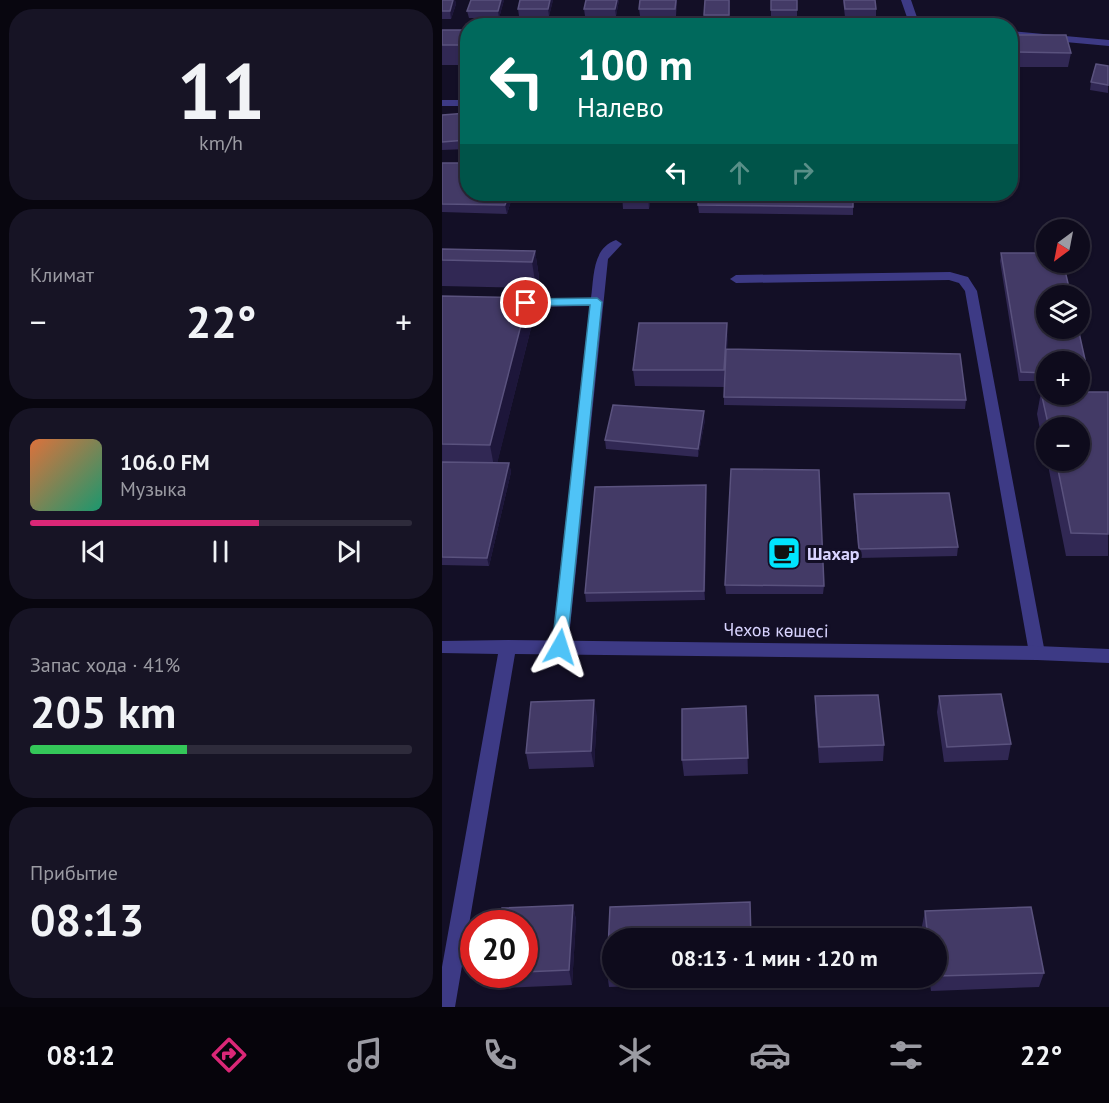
<!DOCTYPE html>
<html lang="ru">
<meta charset="utf-8">
<style>
body{margin:0;font-family:"PT Sans",sans-serif;background:#171425;color:#f1f3f6;height:100vh;display:flex;flex-direction:column;font-size:22px;white-space:nowrap}
*{box-sizing:border-box;margin:0}
p{font-size:20px;color:#9b9ba3}
.icon{flex:none;width:33px;height:33px;fill:none;stroke:currentColor;stroke-width:2;stroke-linecap:round;stroke-linejoin:round}
.map{position:relative;flex:1;overflow:hidden}
.side{display:flex;flex-direction:column;gap:9px;padding:9px;background:#08060f;width:442px}
.side>*{flex:none}
.top-card{position:absolute;left:18px;top:18px;width:558px;height:183px;border-radius:24px;box-shadow:0 2px 4px #0004,0 0 0 2px #2e2b3b;background:#00695c;color:#fff;overflow:hidden}
.needle{width:39px;rotate:212deg}
.tools{position:absolute;left:594px;top:219px;display:grid;gap:12px}
.tools a{display:grid;place-items:center;width:54px;height:54px;border-radius:50%;background:#0e0b1c;box-shadow:0 2px 4px #0004,0 0 0 2px #2e2b3b;font-size:30px}
.speed{position:absolute;left:18px;top:910px;display:flex;gap:12px;font-size:30px;font-weight:700;text-align:center}
.speed>*{display:grid;place-content:center;width:78px;height:78px;border-radius:50%;background:#0e0b1c;box-shadow:0 2px 4px #0004,0 0 0 2px #2e2b3b;line-height:1}
.speed .limit{border:9px solid #d22;background:#fff;color:#111}
.pin{position:absolute;display:grid;place-items:center;width:51px;height:51px;color:#fff;margin:-26px;border:3px solid #fff;border-radius:50%;box-shadow:0 2px 6px #0007}
.me{position:absolute;width:66px;margin:-33px;rotate:6deg;stroke-linejoin:round;filter:drop-shadow(0 0 4px #0008)}
.turn{display:flex;align-items:center;gap:21px;height:126px;padding:0 18px;font-size:27px}
.turn .icon{width:78px;height:78px;stroke-width:2.5}
.turn b{display:block;font-size:42px;line-height:51px}
.lanes{display:flex;align-items:center;height:57px;padding:0 18px;background:#0003;justify-content:center;gap:30px;direction:ltr}
.lanes .off{opacity:.35}
.big{font-size:45px;font-weight:700;line-height:1.1}
.side .tile{flex:1;display:flex;flex-direction:column;justify-content:center;gap:9px;min-width:0;padding:0 21px;border-radius:24px;background:#171425}
.side .dial{align-items:center;gap:0}
.dial b{font-size:78px;line-height:1}
.song{display:flex;align-items:center;gap:18px}
.cover{width:72px;height:72px;border-radius:9px;background:linear-gradient(135deg,hsl(20 70% 55%),hsl(160 70% 35%))}
.played{height:6px;border-radius:3px;background:linear-gradient(90deg,#db2777 60%,#2e2b3b 60%)}
.keys{display:flex;justify-content:space-around;direction:ltr}
.heat{display:flex;justify-content:space-between;align-items:center;font-size:33px;direction:ltr}
.charge{height:9px;border-radius:4px;background:linear-gradient(90deg,#34c759 41%,#2e2b3b 0)}
.trip{position:absolute;left:160px;top:928px;width:345px;height:60px;border-radius:30px;background:#0e0b1c;box-shadow:0 2px 4px #0004,0 0 0 2px #2e2b3b;font-weight:700;line-height:60px;text-align:center}
.tabs{display:flex;height:96px;justify-content:space-around;align-items:center;background:#06040b;color:#9b9ba3}
.tabs .icon{width:42px;height:42px}
.tabs .on{color:#db2777}
.tabs b{font-size:27px;color:#f1f3f6}
main{display:flex;flex:1;min-height:0}
.map>svg:first-child{display:block}
</style>
<main>
<section class="side">
<div class="tile dial"><b>11</b><p>km/h</p></div>
<div class="tile"><p>Климат</p>
<div class="heat"><a>−</a><b class="big">22°</b><a>+</a></div>
</div>
<div class="tile">
<div class="song"><i class="cover"></i><div><b>106.0 FM</b><p>Музыка</p></div></div>
<div class="played"></div>
<div class="keys"><svg class="icon" aria-label="previous" viewBox="0 0 24 24"><path d="M18 5L8 12l10 7zM5 5v14"/></svg><svg class="icon" aria-label="pause" viewBox="0 0 24 24"><path d="M8 5v14M16 5v14"/></svg><svg class="icon" aria-label="next" viewBox="0 0 24 24"><path d="M6 5l10 7-10 7zM19 5v14"/></svg></div>
</div>
<div class="tile"><p>Запас хода · 41%</p><b class="big">205 km</b><div class="charge"></div></div>
<div class="tile"><p>Прибытие</p><b class="big">08:13</b></div>
</section>
<div class="map">
<svg width="667" height="1007" viewBox="0 0 667 1007">
<rect width="100%" height="100%" fill="#130f26"/>
<g fill="none" stroke-linecap="round" stroke-linejoin="round">
<path fill="#3d3a85" fill-rule="evenodd" d="M0 100H26V106H0Z
M174 240 180 244 166 259 126 647 124 652 118 653 112 652 110 647 148 306 68 307 62 303 68 299 149 298C152 278 150 248 174 240Z
M508 272 526 277 535 291 603 653 601 658 595 660 589 658 587 653 523 291 517 283 507 280 294 283 288 279 294 275Z"/>
<path fill="#3d3a85" fill-rule="evenodd" d="M459 0H469L478 26H468Z
M568 31 667 40V46L568 37Z
M66 640 595 646 667 649V663L595 660 73 654 13 1007H0V967L56 654 0 653V641Z"/>
</g>
<path fill="#312854" d="M0 0H13L14 4 9 19H0Z
M62 0 57 18H27L25 11Z
M111 0 107 16H77L76 9Z
M144 0H177L174 16H143L142 9Z
M198 0H235L234 16H198L197 9Z
M288 0 287 23H262V15Z
M329 0H355V17H329Z
M401 0H433L434 9V17H403Z
M0 30H26V65H0Z
M568 35 629 53 626 67H568Z
M666 66V93L648 90 649 82Z
M25 113V149L0 150V115Z
M0 163 26 194H71L65 214 0 212Z
M180 194H209L207 209H181Z
M256 205 411 207V215L257 213Z
M0 249 93 251 97 277 94 288 0 286Z
M559 253H604V262H621L629 296H604V328H636L646 373 644 382H638V362H604V381H577L558 261Z
M0 297 90 324 55 463H67L69 472 47 566 0 565Z
M285 323V349L524 400 523 409 282 405V387L193 386 191 370Z
M599 392H666V556H624L605 460H638V428H604V460L595 414Z
M263 420 256 457 164 449 163 440Z
M264 485 263 600 144 602 143 593Z
M412 494 516 547 515 556 417 558 412 503Z
M283 585 382 586 381 594H284Z
M373 696 442 745 441 761 377 763 373 712Z
M497 696 569 744 566 760 502 762 495 712Z
M304 706 306 774 242 776 240 760Z
M155 716 152 767 87 769 84 753Z
M131 905 134 920 130 985 57 988 53 975H82V924Z
M483 911 602 973 597 987 489 991 487 978H495V939H482L480 926Z
M171 939V978H310V982L167 987 165 972Z"/>
<path fill="#1d163a" d="M11 0H13L14 4 9 19 8 11Z
M59 0H62L57 18 56 11Z
M108 0H111L107 16 106 9Z
M175 0H177L174 16 173 9Z
M25 113 26 116 25 149 24 140Z
M67 194H71L65 214 63 205Z
M206 194H209L207 209Z
M93 251 97 277 94 288 90 262Z
M86 298 90 324 53 472 48 445Z
M285 323 286 340 283 387 282 370Z
M262 411 263 420 256 457V449Z
M67 463 69 472 47 566 45 558Z
M264 485V493L263 600 262 591Z
M152 700 155 716 152 767 149 751Z
M131 905 134 920 130 985 127 970Z"/>
<path fill="#433a66" stroke="#5a527e" stroke-width="1.5" d="M0 0H11L8 11H0Z
M29 0H59L56 11H25Z
M78 0H108L106 9H76Z
M144 0H175L173 9H142Z
M198 0H234L233 9H197Z
M263 0H287V15H262Z
M329 0H355V10H329Z
M402 0H433L434 9H403Z
M0 30H26V45H0Z
M568 35H624L629 53 568 52Z
M654 64 666 66V85L649 82Z
M25 113 24 140 0 142V115Z
M0 163H26V194H67L63 205 0 204Z
M257 194H411V207L256 205Z
M0 249 93 251 90 262 0 260Z
M559 253H604V262H621L629 296H604V328H636L646 373H638V362H604V373L579 372Z
M0 296 86 298 48 445 0 444Z
M197 323H285L282 370H191Z
M284 349 518 354 524 400 282 397Z
M599 392H604V394H638V392H666V534L629 533 614 460H638V428H607Z
M171 405 262 411 256 449 163 440Z
M0 462 67 463 45 558 0 557Z
M289 469 377 470 382 586 283 585Z
M264 485 262 591 143 593 153 487Z
M507 493 516 547 417 549 412 494Z
M559 694 569 744 505 747 497 696Z
M436 695 442 745 377 747 373 696Z
M152 700 149 751 84 753 89 702Z
M304 706 306 758 240 760V709Z
M308 902 309 939H171V972H165L168 907Z
M131 905 127 970 82 972V924H58L60 908Z
M589 907 602 973 495 976V939H486L483 911Z"/>
<path fill="#4fc3f7" stroke="#337fa1" stroke-width="1.5" d="M155 298 160 302 125 647 123 651H113L110 647 148 305 84 306 78 303 84 299Z"/>
<defs>
<symbol id="cafe-square" viewBox="-11 -11 22 22"><rect x="-9" y="-9" width="18" height="18" rx="4" fill="#00e5ff" stroke="#130f26"/><path d="M-5.5-4.5H6V0H3Q3 3.5 0 3.5H-2.5Q-5.5 3.5-5.5 0ZM3-3.2v2h1.7v-2ZM-6 4.5H4V6H-6Z" fill="#111"/></symbol>
</defs>
<g fill-rule="evenodd">
<use href="#cafe-square" x="323" y="534" width="38" height="38"/>
</g>
<g text-anchor="middle" dominant-baseline="central" stroke-width="6" stroke-linejoin="round" paint-order="stroke">
<g font-size="18" font-weight="bold" fill="#d9d4ff" stroke="#130f26" text-anchor="start">
<text x="365" y="553">Шахар</text>
</g>
<g font-size="18" fill="#d9d4ff" stroke="#130f26">
<text transform="translate(334 630) rotate(1)">Чехов көшесі</text>
</g>
</g>
</svg>
<div class="tools">
<a><svg class="needle" viewBox="-14 -14 28 28"><path d="M0-13l5 13h-10z" fill="#e53935"/><path d="M0 13l5-13h-10z" fill="#9b9ba3"/></svg></a>
<a><svg class="icon" aria-label="layers" viewBox="0 0 24 24"><path d="M12 4l9 5-9 5-9-5zM3 14l9 5 9-5"/></svg></a>
<a>+</a>
<a>−</a>
</div>
<div class="speed"><div class="limit">20</div></div>
<div class="pin" style="left:84px;top:303px;background:#d93025"><svg class="icon" aria-label="arrive" viewBox="0 0 24 24"><path d="M6 21V4h12l-3 4 3 4H6"/></svg></div>
<svg class="me" style="left:118px;top:647px" viewBox="-20 -20 40 40"><path d="M0-17L14 15 0 8-14 15z" fill="#4fc3f7" stroke="#fff" stroke-width="4"/></svg>
<div class="trip">08:13 · 1 мин · 120 m</div>
<div class="top-card">
<div class="turn"><svg class="icon" aria-label="left" viewBox="0 0 24 24"><path d="M17 20v-9H6M10 6l-5 5 5 5"/></svg><div><b>100 m</b>Налево</div></div>
<div class="lanes"><svg class="icon" aria-label="left" viewBox="0 0 24 24"><path d="M17 20v-9H6M10 6l-5 5 5 5"/></svg><svg class="icon off" aria-label="ahead" viewBox="0 0 24 24"><path d="M12 20V5M6 11l6-6 6 6"/></svg><svg class="icon off" aria-label="right" viewBox="0 0 24 24"><path d="M7 20v-9h11M14 6l5 5-5 5"/></svg></div>
</div>
</div>
</main>
<nav class="tabs">
<b>08:12</b>
<svg class="icon on" aria-label="directions" viewBox="0 0 24 24"><path d="M12 3l9 9-9 9-9-9zM9 14v-3h6M13 9l2 2-2 2"/></svg>
<svg class="icon" aria-label="music" viewBox="0 0 24 24"><path d="M9 18V5l10-2v13"/><circle cx="6" cy="18" r="3"/><circle cx="16" cy="16" r="3"/></svg>
<svg class="icon" aria-label="phone" viewBox="0 0 24 24"><path d="M5 4h4l2 5-3 2q2 4 5 5l2-3 5 2v4C11 20 4 13 5 4z"/></svg>
<svg class="icon" aria-label="climate" viewBox="0 0 24 24"><path d="M12 3v18M4 7l16 10M4 17L20 7"/></svg>
<svg class="icon" aria-label="car" viewBox="0 0 24 24"><path d="M5 17H2v-5l4-1 3-4h7l3 4 3 1v5h-3M9 17h6M6 11h13"/><circle cx="7" cy="17" r="2"/><circle cx="17" cy="17" r="2"/></svg>
<svg class="icon" aria-label="filters" viewBox="0 0 24 24"><path d="M4 7h16M4 17h16"/><circle cx="9" cy="7" r="2"/><circle cx="15" cy="17" r="2"/></svg>
<b>22°</b>
</nav>
